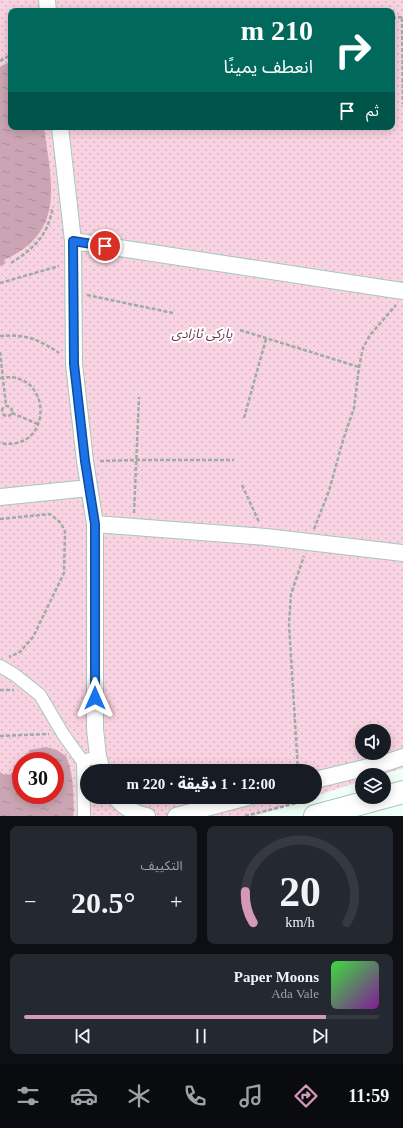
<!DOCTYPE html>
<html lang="ar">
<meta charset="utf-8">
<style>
body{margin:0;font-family:"Times New Roman","Noto Sans Arabic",serif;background:#242831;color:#f1f3f6;direction:rtl;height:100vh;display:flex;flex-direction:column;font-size:15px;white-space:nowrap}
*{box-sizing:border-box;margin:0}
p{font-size:13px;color:#9ea1a6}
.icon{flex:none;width:22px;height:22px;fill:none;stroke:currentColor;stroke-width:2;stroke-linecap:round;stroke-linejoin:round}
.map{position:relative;height:816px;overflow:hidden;direction:ltr}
.details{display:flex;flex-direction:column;gap:10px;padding:10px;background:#0d0f14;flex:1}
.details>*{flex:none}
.hud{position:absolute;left:8px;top:8px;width:387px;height:122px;border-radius:8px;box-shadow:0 2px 10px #0003;direction:rtl;background:#00695c;color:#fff;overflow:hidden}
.fabs{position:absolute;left:355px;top:724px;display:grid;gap:8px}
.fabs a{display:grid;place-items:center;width:36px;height:36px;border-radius:50%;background:#171b24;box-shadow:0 2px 10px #0003;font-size:20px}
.speed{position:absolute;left:12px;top:752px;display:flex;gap:8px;font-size:20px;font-weight:700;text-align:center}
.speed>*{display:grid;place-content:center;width:52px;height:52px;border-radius:50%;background:#171b24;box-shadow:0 2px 10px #0003;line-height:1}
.speed .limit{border:6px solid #d22;background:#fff;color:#111}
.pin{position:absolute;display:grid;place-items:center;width:34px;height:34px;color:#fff;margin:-17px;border:2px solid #fff;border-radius:50%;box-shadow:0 1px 4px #0007}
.me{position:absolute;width:44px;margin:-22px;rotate:0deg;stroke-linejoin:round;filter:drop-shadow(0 0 3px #0008)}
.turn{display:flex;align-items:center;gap:14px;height:84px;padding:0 16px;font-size:18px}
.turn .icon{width:52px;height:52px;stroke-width:2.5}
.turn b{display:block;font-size:28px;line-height:34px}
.then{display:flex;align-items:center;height:38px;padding:0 16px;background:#0003;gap:8px;font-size:15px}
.big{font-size:30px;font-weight:800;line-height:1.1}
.details .tile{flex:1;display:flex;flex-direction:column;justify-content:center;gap:6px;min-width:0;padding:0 14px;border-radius:8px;background:#242831}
.details .dial{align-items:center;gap:0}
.dial svg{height:104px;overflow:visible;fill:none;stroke:#363941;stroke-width:7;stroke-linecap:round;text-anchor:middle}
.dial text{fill:#f1f3f6;stroke:none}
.song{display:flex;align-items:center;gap:12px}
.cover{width:48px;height:48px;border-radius:6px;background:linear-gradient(135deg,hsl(120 70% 55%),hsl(290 70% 35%))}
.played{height:4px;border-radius:2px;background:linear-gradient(90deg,#d499b9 85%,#363941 85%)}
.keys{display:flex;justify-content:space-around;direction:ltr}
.heat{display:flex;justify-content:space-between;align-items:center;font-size:22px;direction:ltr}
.details .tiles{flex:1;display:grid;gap:10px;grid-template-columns:1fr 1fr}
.tile:last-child{grid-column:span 2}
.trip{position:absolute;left:80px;top:764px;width:242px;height:40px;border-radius:20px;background:#171b24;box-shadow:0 2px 10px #0003;font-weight:800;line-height:40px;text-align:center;direction:rtl}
.menu{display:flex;height:64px;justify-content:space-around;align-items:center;background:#090b0e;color:#9ea1a6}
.menu .icon{width:28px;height:28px}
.menu .selected{color:#d499b9}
.menu b{font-size:18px;color:#f1f3f6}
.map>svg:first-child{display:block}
</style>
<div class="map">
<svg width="403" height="816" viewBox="0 0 403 816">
<defs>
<pattern id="park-dots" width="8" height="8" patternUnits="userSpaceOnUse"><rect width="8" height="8" fill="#f9d3e1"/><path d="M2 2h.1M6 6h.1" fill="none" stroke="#d4b5c0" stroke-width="1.8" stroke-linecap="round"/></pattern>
<pattern id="water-ripples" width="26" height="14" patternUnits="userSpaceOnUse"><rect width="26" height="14" fill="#cba5b3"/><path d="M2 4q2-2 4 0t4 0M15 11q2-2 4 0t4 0" fill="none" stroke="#ad8d99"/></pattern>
</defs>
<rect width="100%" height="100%" fill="#f0fef8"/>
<path fill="url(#park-dots)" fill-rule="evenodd" d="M0 0H403V768L382 775H362V781L315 796V771H87V797H313L255 816H0ZM11 11H392V127H11ZM362 731H384V753H362ZM21 761H55V795H21Z"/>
<path fill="url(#water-ripples)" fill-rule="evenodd" d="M11 61V127H44C51 182 67 232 4 260L5 264 0 266V67Z
M46 747 57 750 66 756C74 775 73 792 74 811L73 816H0V772L3 774 9 775 12 773 30 750ZM21 761H55V795H21Z"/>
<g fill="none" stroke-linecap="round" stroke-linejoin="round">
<defs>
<path id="pedestrian" d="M0 666 15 675 40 695 63 734 83 762
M84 816 83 762 89 759"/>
<path id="minor" d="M47 0 48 11
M60 127 73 241 74 364 85 461 95 524V729L98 756 102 771
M73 241 403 291
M0 497 89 488
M95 524 266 537 403 553
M315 780 385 763 403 757
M115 797C125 807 132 813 147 816
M176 816 248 797"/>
<path id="secondary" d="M315 816 403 792"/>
</defs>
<use href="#pedestrian" stroke="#a5c8bb" stroke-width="14"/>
<use href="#minor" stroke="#a5c8bb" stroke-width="18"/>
<use href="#secondary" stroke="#a5c8bb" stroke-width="24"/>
<path stroke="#9eaba6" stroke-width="2.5" stroke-dasharray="4 2" stroke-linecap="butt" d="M392 18 403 17
M402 18 403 104
M0 61 11 55
M11 263C36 247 47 236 53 207
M0 283 59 266
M87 295 173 313
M240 330 359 367
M0 336C26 334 38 339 59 353
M0 352 6 405
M0 378C53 368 55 453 0 443
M2 411a5 5 0 1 1 10 0a5 5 0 1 1-10 0Z
M12 413 38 424
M244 418 266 339
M100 461 136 460H234
M242 485 259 522
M134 513 139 397
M0 519 50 514 61 523 65 532 64 573 33 637 20 652 9 657
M314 529 329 491 343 440 354 408 359 367 363 348 370 335 396 305
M0 690H14
M0 736 49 734
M298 771 289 624 291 594 304 556
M245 816 305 801"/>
<use href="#pedestrian" stroke="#fff" stroke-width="12"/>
<use href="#minor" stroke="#fff" stroke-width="16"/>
<use href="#secondary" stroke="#fff" stroke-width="22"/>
</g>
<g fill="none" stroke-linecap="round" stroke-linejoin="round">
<defs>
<path id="route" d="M95 698V524L85 461 74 364 73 241 105 246"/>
</defs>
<use href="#route" stroke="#114b97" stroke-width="10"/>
<use href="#route" stroke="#1a73e8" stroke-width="7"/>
</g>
<g text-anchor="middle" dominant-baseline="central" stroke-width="4" stroke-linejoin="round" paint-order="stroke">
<g font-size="13" font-style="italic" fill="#6c384e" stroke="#fff">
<text x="202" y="333">پارکی ئازادی</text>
</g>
</g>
</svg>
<div class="fabs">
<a><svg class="icon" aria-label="sound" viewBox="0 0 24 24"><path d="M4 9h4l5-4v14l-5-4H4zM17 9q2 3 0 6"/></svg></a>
<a><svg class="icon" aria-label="layers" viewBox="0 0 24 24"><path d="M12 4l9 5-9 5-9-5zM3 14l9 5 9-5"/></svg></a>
</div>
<div class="speed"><div class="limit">30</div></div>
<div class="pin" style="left:105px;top:246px;background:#d93025"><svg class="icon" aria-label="arrive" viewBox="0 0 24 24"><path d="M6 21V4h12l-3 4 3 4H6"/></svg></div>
<svg class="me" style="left:95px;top:698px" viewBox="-20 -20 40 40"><path d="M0-17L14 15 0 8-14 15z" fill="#1a73e8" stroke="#fff" stroke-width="4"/></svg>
<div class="trip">12:00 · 1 دقيقة · 220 m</div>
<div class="hud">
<div class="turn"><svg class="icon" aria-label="right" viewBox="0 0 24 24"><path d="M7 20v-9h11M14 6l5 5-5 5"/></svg><div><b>210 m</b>انعطف يمينًا</div></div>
<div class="then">ثم<svg class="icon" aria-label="arrive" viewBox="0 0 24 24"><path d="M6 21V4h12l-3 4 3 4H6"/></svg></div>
</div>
</div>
<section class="details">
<div class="tiles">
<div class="tile dial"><svg viewBox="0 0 100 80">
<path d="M14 69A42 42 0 1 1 86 69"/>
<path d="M14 69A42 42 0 0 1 8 45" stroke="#d499b9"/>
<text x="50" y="56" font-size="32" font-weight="700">20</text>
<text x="50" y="72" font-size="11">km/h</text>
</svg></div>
<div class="tile"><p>التكييف</p>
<div class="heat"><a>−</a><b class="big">20.5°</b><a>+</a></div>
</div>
<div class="tile">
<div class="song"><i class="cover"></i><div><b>Paper Moons</b><p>Ada Vale</p></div></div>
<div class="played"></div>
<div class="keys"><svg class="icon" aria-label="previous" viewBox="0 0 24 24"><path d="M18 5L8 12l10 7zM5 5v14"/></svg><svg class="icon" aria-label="pause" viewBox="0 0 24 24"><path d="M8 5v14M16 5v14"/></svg><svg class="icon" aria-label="next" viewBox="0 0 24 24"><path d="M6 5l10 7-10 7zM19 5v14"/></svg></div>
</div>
</div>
</section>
<nav class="menu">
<b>11:59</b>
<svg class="icon selected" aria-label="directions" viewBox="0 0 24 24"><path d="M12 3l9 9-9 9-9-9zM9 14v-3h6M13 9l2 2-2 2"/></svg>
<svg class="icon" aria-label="music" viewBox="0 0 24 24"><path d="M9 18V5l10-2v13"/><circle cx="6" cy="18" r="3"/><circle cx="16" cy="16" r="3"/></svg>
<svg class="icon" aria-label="phone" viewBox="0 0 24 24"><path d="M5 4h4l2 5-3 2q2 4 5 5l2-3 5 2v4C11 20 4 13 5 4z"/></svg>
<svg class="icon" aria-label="climate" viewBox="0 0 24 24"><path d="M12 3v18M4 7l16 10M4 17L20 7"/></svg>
<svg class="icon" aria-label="car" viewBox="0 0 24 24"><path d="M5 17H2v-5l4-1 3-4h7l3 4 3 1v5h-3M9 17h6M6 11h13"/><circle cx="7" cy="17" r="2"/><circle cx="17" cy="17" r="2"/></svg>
<svg class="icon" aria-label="filters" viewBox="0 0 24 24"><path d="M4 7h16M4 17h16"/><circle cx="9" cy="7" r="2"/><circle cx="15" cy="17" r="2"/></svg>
</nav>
